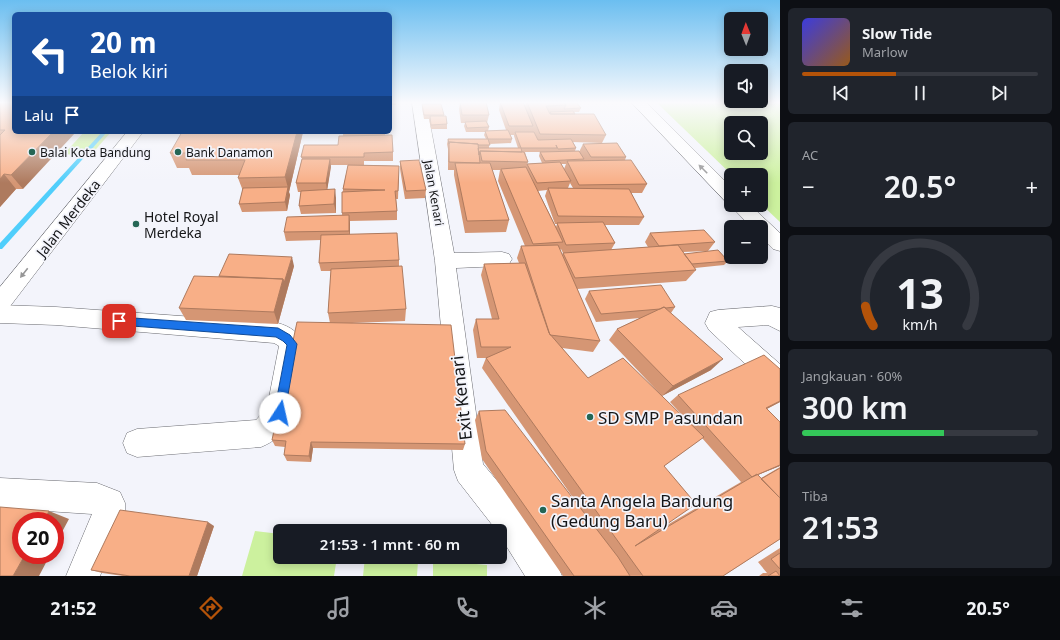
<!DOCTYPE html>
<html lang="id">
<meta charset="utf-8">
<style>
body{margin:0;font-family:"Noto Sans",sans-serif;background:#20242c;color:#f1f3f6;height:100vh;display:flex;flex-direction:column;font-size:15px;white-space:nowrap}
*{box-sizing:border-box;margin:0}
p{font-size:13px;color:#9ea1a6}
.icon{flex:none;width:22px;height:22px;fill:none;stroke:currentColor;stroke-width:2;stroke-linecap:round;stroke-linejoin:round}
.map{position:relative;flex:1;overflow:hidden}
.drawer{display:flex;flex-direction:column;gap:8px;padding:8px;background:#0d0f14;width:280px}
.drawer>*{flex:none}
.banner{position:absolute;left:12px;top:12px;width:380px;height:122px;border-radius:6px;box-shadow:0 2px 10px #0003;background:#1a4fa0;color:#fff;overflow:hidden}
.needle{width:26px;rotate:359deg}
.buttons{position:absolute;left:724px;top:12px;display:grid;gap:8px}
.buttons a{display:grid;place-items:center;width:44px;height:44px;border-radius:6px;background:#171b24;box-shadow:0 2px 10px #0003;font-size:20px}
.speed{position:absolute;left:12px;top:512px;display:flex;gap:8px;font-size:20px;font-weight:700;text-align:center}
.speed>*{display:grid;place-content:center;width:52px;height:52px;border-radius:50%;background:#171b24;box-shadow:0 2px 10px #0003;line-height:1}
.speed .limit{border:6px solid #d22;background:#fff;color:#111}
.pin{position:absolute;display:grid;place-items:center;width:34px;height:34px;color:#fff;margin:-17px;border-radius:8px;box-shadow:0 2px 6px #0006}
.me{position:absolute;width:44px;margin:-22px;rotate:10deg;stroke-linejoin:round;filter:drop-shadow(0 0 3px #0008)}
.turn{display:flex;align-items:center;gap:14px;height:84px;padding:0 12px;font-size:18px}
.turn .icon{width:52px;height:52px;stroke-width:2.5}
.turn b{display:block;font-size:28px;line-height:34px}
.then{display:flex;align-items:center;height:38px;padding:0 12px;background:#0003;gap:8px;font-size:15px}
.big{font-size:30px;font-weight:600;line-height:1.1}
.drawer .tile{flex:1;display:flex;flex-direction:column;justify-content:center;gap:6px;min-width:0;padding:0 14px;border-radius:6px;background:#20242c}
.drawer .dial{align-items:center;gap:0}
.dial svg{height:104px;overflow:visible;fill:none;stroke:#363941;stroke-width:7;stroke-linecap:round;text-anchor:middle}
.dial text{fill:#f1f3f6;stroke:none}
.song{display:flex;align-items:center;gap:12px}
.cover{width:48px;height:48px;border-radius:6px;background:linear-gradient(135deg,hsl(240 70% 55%),hsl(30 70% 35%))}
.played{height:4px;border-radius:2px;background:linear-gradient(90deg,#b45309 40%,#363941 40%)}
.keys{display:flex;justify-content:space-around;direction:ltr}
.heat{display:flex;justify-content:space-between;align-items:center;font-size:22px;direction:ltr}
.charge{height:6px;border-radius:3px;background:linear-gradient(90deg,#34c759 60%,#363941 0)}
.trip{position:absolute;left:273px;top:524px;width:234px;height:40px;border-radius:6px;background:#171b24;box-shadow:0 2px 10px #0003;font-weight:600;line-height:40px;text-align:center}
.tab-bar{display:flex;height:64px;justify-content:space-around;align-items:center;background:#090b0e;color:#9ea1a6}
.tab-bar .icon{width:28px;height:28px}
.tab-bar .current{color:#b45309}
.tab-bar b{font-size:18px;color:#f1f3f6}
main{display:flex;flex:1;min-height:0}
.map>svg:first-child{display:block}
</style>
<main>
<div class="map">
<svg width="780" height="576" viewBox="0 0 780 576">
<rect width="100%" height="100%" fill="#f3f4fb"/>
<path fill="#ccf19e" fill-rule="evenodd" d="M656 102H780V222L761 204V175H732ZM731 123H761V153H731Z
M84 132H111L90 156 64 154Z
M255 531 280 534V557H337L334 576H242Z
M365 557H383L418 561 417 576H363Z
M433 560 487 565V576H433Z"/>
<g fill="none" stroke-linecap="round" stroke-linejoin="round">
<path fill="#4fcefb" fill-rule="evenodd" d="M102 132H107L2 249H0V243Z"/>
<defs>
<path id="minor" d="M412 102H426L454 253 502 252 509 254 512 259 509 264 502 266 456 268 483 464 514 501 557 564 562 576H525L500 536V531H497L458 481 454 470 435 261Z
M631 102H646L731 187V203L725 201Z
M731 203V205H750L780 233V251L773 249 761 237V227H751L730 205Z
M0 305 56 307 278 323C291 327 298 332 304 344 302 358 300 373 298 387 293 415 290 435 261 447L137 457 127 453 123 443 127 433 137 429 256 420 267 408 279 346 274 343 56 325 0 323Z
M772 306 780 308V331L768 325 738 327 780 364V392L771 388 709 330 705 323 710 312 718 310Z
M0 478 97 483 120 492 125 503V513L100 576H66L92 514 0 508Z"/>
<path id="major" d="M127 132H143L8 309 0 312V287Z"/>
</defs>
<use href="#minor" stroke="#6a6b71" stroke-width="1"/>
<use href="#major" stroke="#6a6b71" stroke-width="1"/>
<use href="#minor" fill="#fff" fill-rule="evenodd"/>
<use href="#major" fill="#fff" fill-rule="evenodd"/>
</g>
<path fill="#d59674" fill-rule="evenodd" d="M0 102 23 189H16L0 207Z
M390 102H396V105H391V114H390Z
M442 102H486L489 115 487 123 489 127 488 131 506 130 499 110 500 102 525 106 526 102H563L581 108 579 112H574L575 114 606 135 602 143 573 142 576 148 575 151 579 152 583 144 626 157 625 160 647 184 642 193H631L644 217 639 225H605L615 243 611 250 648 247 645 242 650 233 715 242 708 251 683 252 684 254 728 261 724 265 695 268 696 270 686 281 577 289 600 341 593 352 562 348 588 378 684 417 670 402 678 395 780 402 767 409 780 422V466L758 475 761 478 780 467V539L723 576H563L482 459 475 420 479 411 576 502 482 368 486 358H487H477L473 330 476 319H492L481 275 484 264 519 263 517 258 521 246H525L498 181 500 170H492L509 220 506 232 465 233 454 175V170H448V149L447 144 448 139H486L484 135 485 132H466L464 126 465 123H461L459 109 460 102 442 103ZM510 135H514V136L518 148H489V144L511 143 512 139ZM525 152H545H540L539 156 542 163 527 164 528 162ZM561 164H566L564 169ZM570 183 573 188H568ZM547 190 545 196 555 224H557L556 227 538 191ZM561 249 563 253 562 255 560 250ZM702 438 741 482 655 532 664 466Z
M422 104 444 115V116L447 124V129H431L429 119H424L422 108Z
M303 132 289 192 290 195 287 211 242 212 239 204 243 191 238 178 239 175H192L189 168H177L170 153Z
M343 132H385V135L393 152V161H364V165L399 166 398 199H396L397 211V220L350 221V235L399 260V266L406 309 405 321 352 323 465 444 463 450 313 448 311 462 287 461 284 455 285 447 275 446 272 440 330 323 328 313 331 271H321L319 263 321 240 286 241 284 232 342 215 343 189 348 165H331L327 190 336 198V213L301 214 299 206 301 192H298L296 183 302 159 301 157 338 145 343 136Z
M400 161 426 190 425 198 405 199 400 169Z
M294 266 278 324 186 320 179 308 219 276Z
M589 291 675 307 671 313 711 370 662 396 609 340 617 329 640 318 596 322 585 299Z
M214 526 197 576H123L102 573 91 570Z
M780 548V576H759L763 573H767L758 562Z"/>
<path fill="#ae7a5e" d="M53 132H76L23 189 11 175Z
M297 132H303L289 192 290 195 287 211 285 202 288 188 285 177Z
M330 159 331 167 327 191 326 183Z
M4 174 16 189 0 207V179Z
M335 189 336 198V213L334 204Z
M349 215 350 224V239L349 231Z
M292 257 294 266 287 291 284 283Z
M283 279 287 291 278 324 274 312Z
M723 359 711 370 662 396 673 386Z
M780 401V402L755 415 766 408Z
M311 442 313 448 311 462 309 456Z
M780 465V466L752 477 756 475Z
M49 511 69 519 55 545V521H44Z
M208 522 214 526 197 576H189Z
M25 555H50L39 576H13Z"/>
<path fill="#f8af87" stroke="#ae7a5e" d="M0 102H14V132H53L11 175 4 174 0 179V135L5 130H0Z
M460 102H486L489 115H462Z
M500 102H523L533 126H509Z
M527 102H563L566 105 546 106 550 114H594L606 135 540 134Z
M564 102H576L581 108 564 109 566 105Z
M422 104H441L444 115H424Z
M573 111 575 114H551L550 112Z
M430 116H446L447 124 431 125Z
M486 121 489 127 467 128 465 122Z
M508 130 512 139H488L490 145H478V144L449 142V144L448 139H488L485 131Z
M182 132H297L285 177 238 178 245 160H186L189 153H170Z
M515 132H534L538 140 571 139 576 148 558 149 556 145 557 148H521Z
M392 135 393 152 364 153V157H301L304 145H338L339 136Z
M449 142 478 144 480 163 449 162Z
M617 143 626 157H591L583 144Z
M478 148H521L522 152 480 151 479 155Z
M480 151 524 152 528 162 482 161Z
M579 151 584 159 545 161 540 152Z
M302 159H330L326 183H296Z
M419 160 426 190 406 191 400 161Z
M631 160 647 184 579 185 567 161Z
M560 162 571 181 537 183 527 164Z
M455 163H490L509 220 467 221Z
M348 165 399 166 398 191H395L397 211 342 213V192L385 190 343 189Z
M526 167 563 242 533 244 501 169Z
M288 187 285 202 239 204 243 188Z
M548 188 629 189 644 217 558 216Z
M335 189 334 204 299 206 301 191Z
M349 215V231L284 232 287 217Z
M603 222 615 243 566 245 557 223Z
M704 230 715 242 659 246 650 233Z
M397 233 399 260 319 263 321 235Z
M558 245 600 341 550 335 521 246Z
M678 245 696 270 575 278 563 253Z
M718 250 728 261 692 264 684 254Z
M229 254 292 257 284 283 283 279 219 276Z
M525 263 549 333 588 378 623 358 704 437 664 466 696 504 635 546 757 474 780 498V539L723 576H643L486 358 511 347H481L476 319H499L484 264Z
M402 266 406 309 328 313 331 269Z
M194 276 283 279 274 312 179 308Z
M661 285 675 307 666 308 664 307 660 309 601 314 589 291Z
M664 307 723 359 673 386 617 329Z
M297 322 451 325 465 444 311 442 309 456 284 455 286 441 272 440Z
M764 355 780 369V401L766 408 780 422V465L752 477 678 395Z
M505 410 618 557 630 576H574L486 451 479 411Z
M780 468V498L761 479Z
M0 507 49 511 44 521H21V555H25L13 576H0Z
M120 510 208 522 189 576H130L91 570Z
M780 553V569L771 559Z
M776 571 780 576H768Z"/>
<defs><path id="oneway-solid" d="M-6-.8H1V-3.2L6.5 0L1 3.2V.8H-6Z"/></defs>
<g fill="#969697">
<use href="#oneway-solid" transform="translate(703 169) rotate(-135)"/>
<use href="#oneway-solid" transform="translate(24 273) rotate(128)"/>
</g>
<linearGradient id="sky" x2="0" y2="1"><stop stop-color="#6bbef0"/><stop offset="0.56" stop-color="#fafafd"/><stop offset="1" stop-color="#fafafd" stop-opacity="0"/></linearGradient>
<rect width="780" height="183" fill="url(#sky)"/>
<path fill="#1a73e8" stroke="#114b97" d="M119 317 278 328 290 335 297 344 284 417 280 419 276 417 274 413 287 345 283 341 276 337 119 325 116 323 114 321 116 318Z"/>
<g fill="#246655" stroke="#f3f4fb" stroke-width="1.5">
<circle cx="32" cy="152" r="4"/>
<circle cx="178" cy="152" r="4"/>
<circle cx="136" cy="224" r="4"/>
<circle cx="590" cy="417" r="4"/>
<circle cx="543" cy="510" r="4"/>
</g>
<g text-anchor="middle" dominant-baseline="central" stroke-width="3.5" stroke-linejoin="round" paint-order="stroke">
<g font-size="12" fill="#151618" stroke="#f3f4fb" text-anchor="start">
<text x="40" y="152">Balai Kota Bandung</text>
<text x="186" y="152">Bank Danamon</text>
</g>
<g font-size="12" fill="#151618" stroke="#f3f4fb">
<text transform="translate(434 193) rotate(80)">Jalan Kenari</text>
</g>
<g font-size="14" fill="#151618" stroke="#f3f4fb" text-anchor="start">
<text x="144" y="216">Hotel Royal<tspan x="144" dy="16">Merdeka</tspan></text>
</g>
<g font-size="14" fill="#151618" stroke="#f3f4fb">
<text transform="translate(68 218) rotate(-52)">Jalan Merdeka</text>
</g>
<g font-size="17" fill="#151618" stroke="#f3f4fb">
<text transform="translate(461 398) rotate(-96)">Exit Kenari</text>
</g>
<g font-size="17" fill="#151618" stroke="#f3f4fb" text-anchor="start">
<text x="598" y="417">SD SMP Pasundan</text>
<text x="551" y="500">Santa Angela Bandung<tspan x="551" dy="20">(Gedung Baru)</tspan></text>
</g>
</g>
</svg>
<div class="buttons">
<a><svg class="needle" viewBox="-14 -14 28 28"><path d="M0-13l5 13h-10z" fill="#e53935"/><path d="M0 13l5-13h-10z" fill="#9ea1a6"/></svg></a>
<a><svg class="icon" aria-label="sound" viewBox="0 0 24 24"><path d="M4 9h4l5-4v14l-5-4H4zM17 9q2 3 0 6"/></svg></a>
<a><svg class="icon" aria-label="search" viewBox="0 0 24 24"><circle cx="10" cy="10" r="6"/><path d="M15 15l6 6"/></svg></a>
<a>+</a>
<a>−</a>
</div>
<div class="speed"><div class="limit">20</div></div>
<div class="pin" style="left:119px;top:321px;background:#d93025"><svg class="icon" aria-label="arrive" viewBox="0 0 24 24"><path d="M6 21V4h12l-3 4 3 4H6"/></svg></div>
<svg class="me" style="left:280px;top:413px" viewBox="-20 -20 40 40"><circle r="19" fill="#fff"/><path d="M0-13L10 11 0 6-10 11z" fill="#1a73e8"/></svg>
<div class="trip">21:53 · 1 mnt · 60 m</div>
<div class="banner">
<div class="turn"><svg class="icon" aria-label="left" viewBox="0 0 24 24"><path d="M17 20v-9H6M10 6l-5 5 5 5"/></svg><div><b>20 m</b>Belok kiri</div></div>
<div class="then">Lalu<svg class="icon" aria-label="arrive" viewBox="0 0 24 24"><path d="M6 21V4h12l-3 4 3 4H6"/></svg></div>
</div>
</div>
<section class="drawer">
<div class="tile">
<div class="song"><i class="cover"></i><div><b>Slow Tide</b><p>Marlow</p></div></div>
<div class="played"></div>
<div class="keys"><svg class="icon" aria-label="previous" viewBox="0 0 24 24"><path d="M18 5L8 12l10 7zM5 5v14"/></svg><svg class="icon" aria-label="pause" viewBox="0 0 24 24"><path d="M8 5v14M16 5v14"/></svg><svg class="icon" aria-label="next" viewBox="0 0 24 24"><path d="M6 5l10 7-10 7zM19 5v14"/></svg></div>
</div>
<div class="tile"><p>AC</p>
<div class="heat"><a>−</a><b class="big">20.5°</b><a>+</a></div>
</div>
<div class="tile dial"><svg viewBox="0 0 100 80">
<path d="M14 69A42 42 0 1 1 86 69"/>
<path d="M14 69A42 42 0 0 1 8 54" stroke="#b45309"/>
<text x="50" y="56" font-size="32" font-weight="700">13</text>
<text x="50" y="72" font-size="11">km/h</text>
</svg></div>
<div class="tile"><p>Jangkauan · 60%</p><b class="big">300 km</b><div class="charge"></div></div>
<div class="tile"><p>Tiba</p><b class="big">21:53</b></div>
</section>
</main>
<nav class="tab-bar">
<b>21:52</b>
<svg class="icon current" aria-label="directions" viewBox="0 0 24 24"><path d="M12 3l9 9-9 9-9-9zM9 14v-3h6M13 9l2 2-2 2"/></svg>
<svg class="icon" aria-label="music" viewBox="0 0 24 24"><path d="M9 18V5l10-2v13"/><circle cx="6" cy="18" r="3"/><circle cx="16" cy="16" r="3"/></svg>
<svg class="icon" aria-label="phone" viewBox="0 0 24 24"><path d="M5 4h4l2 5-3 2q2 4 5 5l2-3 5 2v4C11 20 4 13 5 4z"/></svg>
<svg class="icon" aria-label="climate" viewBox="0 0 24 24"><path d="M12 3v18M4 7l16 10M4 17L20 7"/></svg>
<svg class="icon" aria-label="car" viewBox="0 0 24 24"><path d="M5 17H2v-5l4-1 3-4h7l3 4 3 1v5h-3M9 17h6M6 11h13"/><circle cx="7" cy="17" r="2"/><circle cx="17" cy="17" r="2"/></svg>
<svg class="icon" aria-label="filters" viewBox="0 0 24 24"><path d="M4 7h16M4 17h16"/><circle cx="9" cy="7" r="2"/><circle cx="15" cy="17" r="2"/></svg>
<b>20.5°</b>
</nav>
